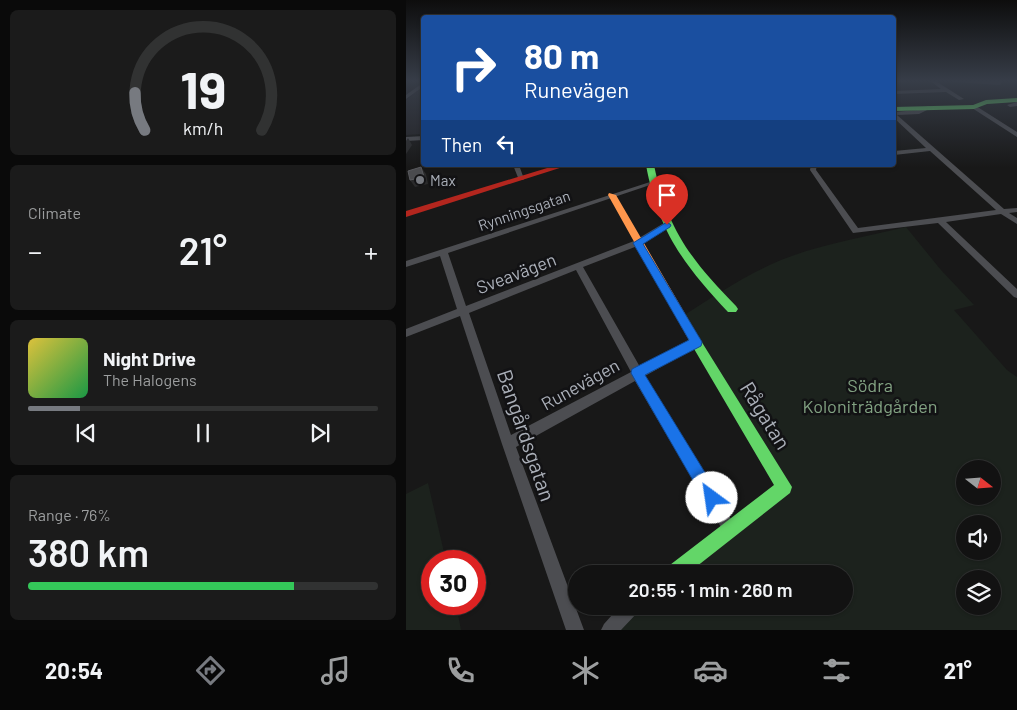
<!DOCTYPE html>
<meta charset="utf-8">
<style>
body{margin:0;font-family:Barlow,sans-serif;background:#1b1b1b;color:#f1f3f6;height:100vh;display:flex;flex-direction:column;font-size:19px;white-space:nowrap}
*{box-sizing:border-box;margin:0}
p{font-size:16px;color:#9c9e9f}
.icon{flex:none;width:28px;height:28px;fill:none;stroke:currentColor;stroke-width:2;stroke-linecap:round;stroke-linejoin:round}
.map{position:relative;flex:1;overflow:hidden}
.side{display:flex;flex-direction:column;gap:10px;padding:10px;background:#0a0a0a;width:406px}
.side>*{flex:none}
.hud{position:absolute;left:15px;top:15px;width:475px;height:152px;border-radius:5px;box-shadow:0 1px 4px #0004,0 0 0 1px #313232;background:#1a4fa0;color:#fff;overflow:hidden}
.needle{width:32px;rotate:107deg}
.tools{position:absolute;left:550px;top:460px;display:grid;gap:10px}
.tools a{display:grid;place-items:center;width:45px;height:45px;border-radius:50%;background:#121212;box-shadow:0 1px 4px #0004,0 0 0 1px #313232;font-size:25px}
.speed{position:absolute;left:15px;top:550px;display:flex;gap:10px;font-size:25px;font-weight:700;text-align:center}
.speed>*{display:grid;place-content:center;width:65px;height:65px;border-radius:50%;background:#121212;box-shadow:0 1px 4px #0004,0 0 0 1px #313232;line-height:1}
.speed .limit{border:8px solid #d22;background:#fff;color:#111}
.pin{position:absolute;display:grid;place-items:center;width:42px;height:42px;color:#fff;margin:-51px -21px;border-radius:50% 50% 50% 0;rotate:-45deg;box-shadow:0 0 5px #0007}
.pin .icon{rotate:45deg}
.me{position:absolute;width:55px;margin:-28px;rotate:329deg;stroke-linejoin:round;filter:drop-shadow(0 0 4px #0008)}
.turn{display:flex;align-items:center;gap:18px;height:105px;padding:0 20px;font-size:22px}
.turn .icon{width:65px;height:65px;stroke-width:2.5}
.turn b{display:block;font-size:35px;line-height:42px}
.then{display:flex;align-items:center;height:48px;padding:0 20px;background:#0003;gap:10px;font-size:19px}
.big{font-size:38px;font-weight:600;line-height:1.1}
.side .card{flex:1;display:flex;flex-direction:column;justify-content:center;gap:8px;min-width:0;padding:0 18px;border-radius:8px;background:#1b1b1b}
.side .dial{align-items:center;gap:0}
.dial svg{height:130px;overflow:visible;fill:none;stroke:#313232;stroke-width:7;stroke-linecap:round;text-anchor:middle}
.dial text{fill:#f1f3f6;stroke:none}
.song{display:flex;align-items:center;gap:15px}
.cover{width:60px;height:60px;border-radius:8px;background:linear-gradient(135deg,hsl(50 70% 55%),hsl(140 70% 35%))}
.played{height:5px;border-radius:2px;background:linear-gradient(90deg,#777a80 15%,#313232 15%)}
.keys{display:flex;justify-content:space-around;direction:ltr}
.heat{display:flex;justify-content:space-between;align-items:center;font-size:28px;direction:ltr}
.charge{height:8px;border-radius:4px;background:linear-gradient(90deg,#34c759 76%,#313232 0)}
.trip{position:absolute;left:162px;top:565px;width:285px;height:50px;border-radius:25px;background:#121212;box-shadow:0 1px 4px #0004,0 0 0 1px #313232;font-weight:600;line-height:50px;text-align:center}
.tab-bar{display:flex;height:80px;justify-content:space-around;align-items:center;background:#070707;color:#9c9e9f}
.tab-bar .icon{width:35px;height:35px}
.tab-bar .active{color:#777a80}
.tab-bar b{font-size:22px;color:#f1f3f6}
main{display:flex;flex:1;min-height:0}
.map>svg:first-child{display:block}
</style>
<main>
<section class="side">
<div class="card dial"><svg viewBox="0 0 100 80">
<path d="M14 69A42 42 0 1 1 86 69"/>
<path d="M14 69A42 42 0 0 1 8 46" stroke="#777a80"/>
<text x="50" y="56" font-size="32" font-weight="700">19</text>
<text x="50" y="72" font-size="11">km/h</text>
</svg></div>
<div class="card"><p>Climate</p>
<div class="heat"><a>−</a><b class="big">21°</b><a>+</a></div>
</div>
<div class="card">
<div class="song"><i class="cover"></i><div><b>Night Drive</b><p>The Halogens</p></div></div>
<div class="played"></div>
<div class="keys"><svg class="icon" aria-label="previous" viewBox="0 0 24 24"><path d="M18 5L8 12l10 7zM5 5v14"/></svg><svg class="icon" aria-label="pause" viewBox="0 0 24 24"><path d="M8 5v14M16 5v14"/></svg><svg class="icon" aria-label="next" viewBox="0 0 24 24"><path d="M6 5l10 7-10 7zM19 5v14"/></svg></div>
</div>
<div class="card"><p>Range · 76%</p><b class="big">380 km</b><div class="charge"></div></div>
</section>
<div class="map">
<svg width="611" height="630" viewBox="0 0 611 630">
<rect width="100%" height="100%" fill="#181818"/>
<path fill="#222225" d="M17 86V134L0 135V100Z"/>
<path fill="#1c221d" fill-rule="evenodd" d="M500 227 535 270 568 305 548 310 601 370 611 377V630H200L230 606H439V574H272L381 490 275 317C307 297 339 275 375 260 415 244 459 237 500 227ZM559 469H586V496H559ZM559 524H586V551H559ZM559 579H586V606H559Z
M22 483 40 561H26V604H50L55 630H0V494Z"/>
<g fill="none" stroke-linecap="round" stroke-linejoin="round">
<path fill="#4c4d51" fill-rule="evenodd" d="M489 80H509L491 82Z
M523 80H528L558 99 553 100 540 92 488 94V91L535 89Z
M18 82V86L0 99V95Z
M611 102V106L604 107 601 105Z
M522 106 527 107 513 114 491 115 598 209 611 208V212L603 213 611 218V224L595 214 540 222 611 289V298L608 297 532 223 447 233 404 170 405 165H411L410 170 452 228 590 210 524 151 488 155V151L520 148 488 118V112L512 110Z
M566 106H570L611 132V137L566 108Z
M18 136V140L0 141V137Z
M107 165H113L118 179 117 180H113Z
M244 182 250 183 42 253 60 306 228 241 258 223H261L265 225 234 245 177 267 234 367 286 339 290 338 294 339 295 342 294 345 239 376 331 529 329 534 324 536 319 534 229 381 110 447 178 630H160L96 444 54 316 0 337V329L51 309 34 256 0 267V261ZM170 270 225 372 105 435 63 313Z
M214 606H234L232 612 215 630H195L198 624Z"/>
<path fill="#63d668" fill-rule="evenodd" d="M611 98V102L581 104 568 109 488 111V107L567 105 580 100Z
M240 165H248C261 229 285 260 330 306L332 309 330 312H322C278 265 252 231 240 165Z
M288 334 292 336 386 487 384 493 281 574H257L260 568 368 485 284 342 282 339 284 336Z"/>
<path fill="#ff974d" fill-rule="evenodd" d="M203 193 210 195 292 336 294 339 292 342H284L202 195Z"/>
<path fill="#b3261e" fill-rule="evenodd" d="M151 165H163L0 217V211Z"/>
</g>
<path fill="#3e3e41" d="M548 80H597L594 85 548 82Z"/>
<path fill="#2a2a2b" d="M2 138 6 145 0 154V141Z
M15 167 20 174 22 184 9 187 4 180Z"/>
<path fill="#4a4b4e" stroke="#595a5e" d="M15 167 18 177 4 180 2 171Z"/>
<linearGradient id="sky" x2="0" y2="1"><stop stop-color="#0d0d0d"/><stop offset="0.48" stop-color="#373d48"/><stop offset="1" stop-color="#373d48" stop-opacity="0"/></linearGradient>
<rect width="611" height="168" fill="url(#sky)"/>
<path fill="#1a73e8" stroke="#114b97" d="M261 222 265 225 264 227 237 244 296 342 295 346 239 375 311 492 314 498 311 503 306 506 300 503 225 373 226 369 283 340 227 243Z"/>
<circle fill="#777a80" stroke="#121214" stroke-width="2" cx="14" cy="180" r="5"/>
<g text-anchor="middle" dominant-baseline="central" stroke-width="5" stroke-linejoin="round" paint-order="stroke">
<g font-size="15" fill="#aaafb8" stroke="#121214" text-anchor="start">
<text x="24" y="180">Max</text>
</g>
<g font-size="15" fill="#aaafb8" stroke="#121214">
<text transform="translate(118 210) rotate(-19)">Rynningsgatan</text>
</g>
<g font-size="18" fill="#aaafb8" stroke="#121214">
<text transform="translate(110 273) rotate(-21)">Sveavägen</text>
<text transform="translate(174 384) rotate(-29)">Runevägen</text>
</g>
<g font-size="18" fill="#82a282" stroke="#121214">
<text x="464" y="385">Södra<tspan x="464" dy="21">Koloniträdgården</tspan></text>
</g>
<g font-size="21" fill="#aaafb8" stroke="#121214">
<text transform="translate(360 415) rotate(58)">Rågatan</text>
<text transform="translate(121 435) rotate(71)">Bangårdsgatan</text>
</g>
</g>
</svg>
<div class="tools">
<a><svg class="needle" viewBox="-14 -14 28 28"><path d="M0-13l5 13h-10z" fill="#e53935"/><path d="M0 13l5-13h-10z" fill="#9c9e9f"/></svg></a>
<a><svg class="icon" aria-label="sound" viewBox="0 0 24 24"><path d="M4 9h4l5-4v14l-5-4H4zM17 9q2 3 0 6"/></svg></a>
<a><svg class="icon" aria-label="layers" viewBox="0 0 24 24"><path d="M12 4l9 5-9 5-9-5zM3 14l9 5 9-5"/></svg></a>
</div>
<div class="speed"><div class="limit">30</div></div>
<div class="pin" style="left:261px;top:225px;background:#d93025"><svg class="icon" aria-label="arrive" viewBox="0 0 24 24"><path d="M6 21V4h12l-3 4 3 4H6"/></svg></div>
<svg class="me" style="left:306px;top:498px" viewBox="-20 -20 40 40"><circle r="19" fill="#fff"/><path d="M0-13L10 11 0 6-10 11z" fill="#1a73e8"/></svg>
<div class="trip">20:55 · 1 min · 260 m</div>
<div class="hud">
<div class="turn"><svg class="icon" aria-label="right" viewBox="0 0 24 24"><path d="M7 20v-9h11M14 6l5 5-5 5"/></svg><div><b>80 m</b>Runevägen</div></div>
<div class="then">Then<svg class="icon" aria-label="left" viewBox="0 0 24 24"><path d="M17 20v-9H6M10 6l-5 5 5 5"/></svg></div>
</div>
</div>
</main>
<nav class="tab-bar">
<b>20:54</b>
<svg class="icon active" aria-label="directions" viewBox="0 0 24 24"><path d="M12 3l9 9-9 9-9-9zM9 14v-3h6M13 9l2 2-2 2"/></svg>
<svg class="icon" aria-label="music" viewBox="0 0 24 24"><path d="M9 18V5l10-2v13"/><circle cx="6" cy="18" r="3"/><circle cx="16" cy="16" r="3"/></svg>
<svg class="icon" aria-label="phone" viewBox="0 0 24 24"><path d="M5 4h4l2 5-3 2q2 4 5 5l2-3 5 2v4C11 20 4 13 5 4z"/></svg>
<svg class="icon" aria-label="climate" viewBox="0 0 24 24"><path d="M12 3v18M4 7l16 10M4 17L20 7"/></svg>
<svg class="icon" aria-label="car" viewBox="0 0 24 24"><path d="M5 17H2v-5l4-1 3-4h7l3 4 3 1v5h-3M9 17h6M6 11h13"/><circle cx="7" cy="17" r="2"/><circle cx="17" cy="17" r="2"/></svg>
<svg class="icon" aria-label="filters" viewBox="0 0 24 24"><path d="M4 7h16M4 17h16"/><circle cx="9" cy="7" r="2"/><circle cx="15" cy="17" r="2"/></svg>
<b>21°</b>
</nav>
